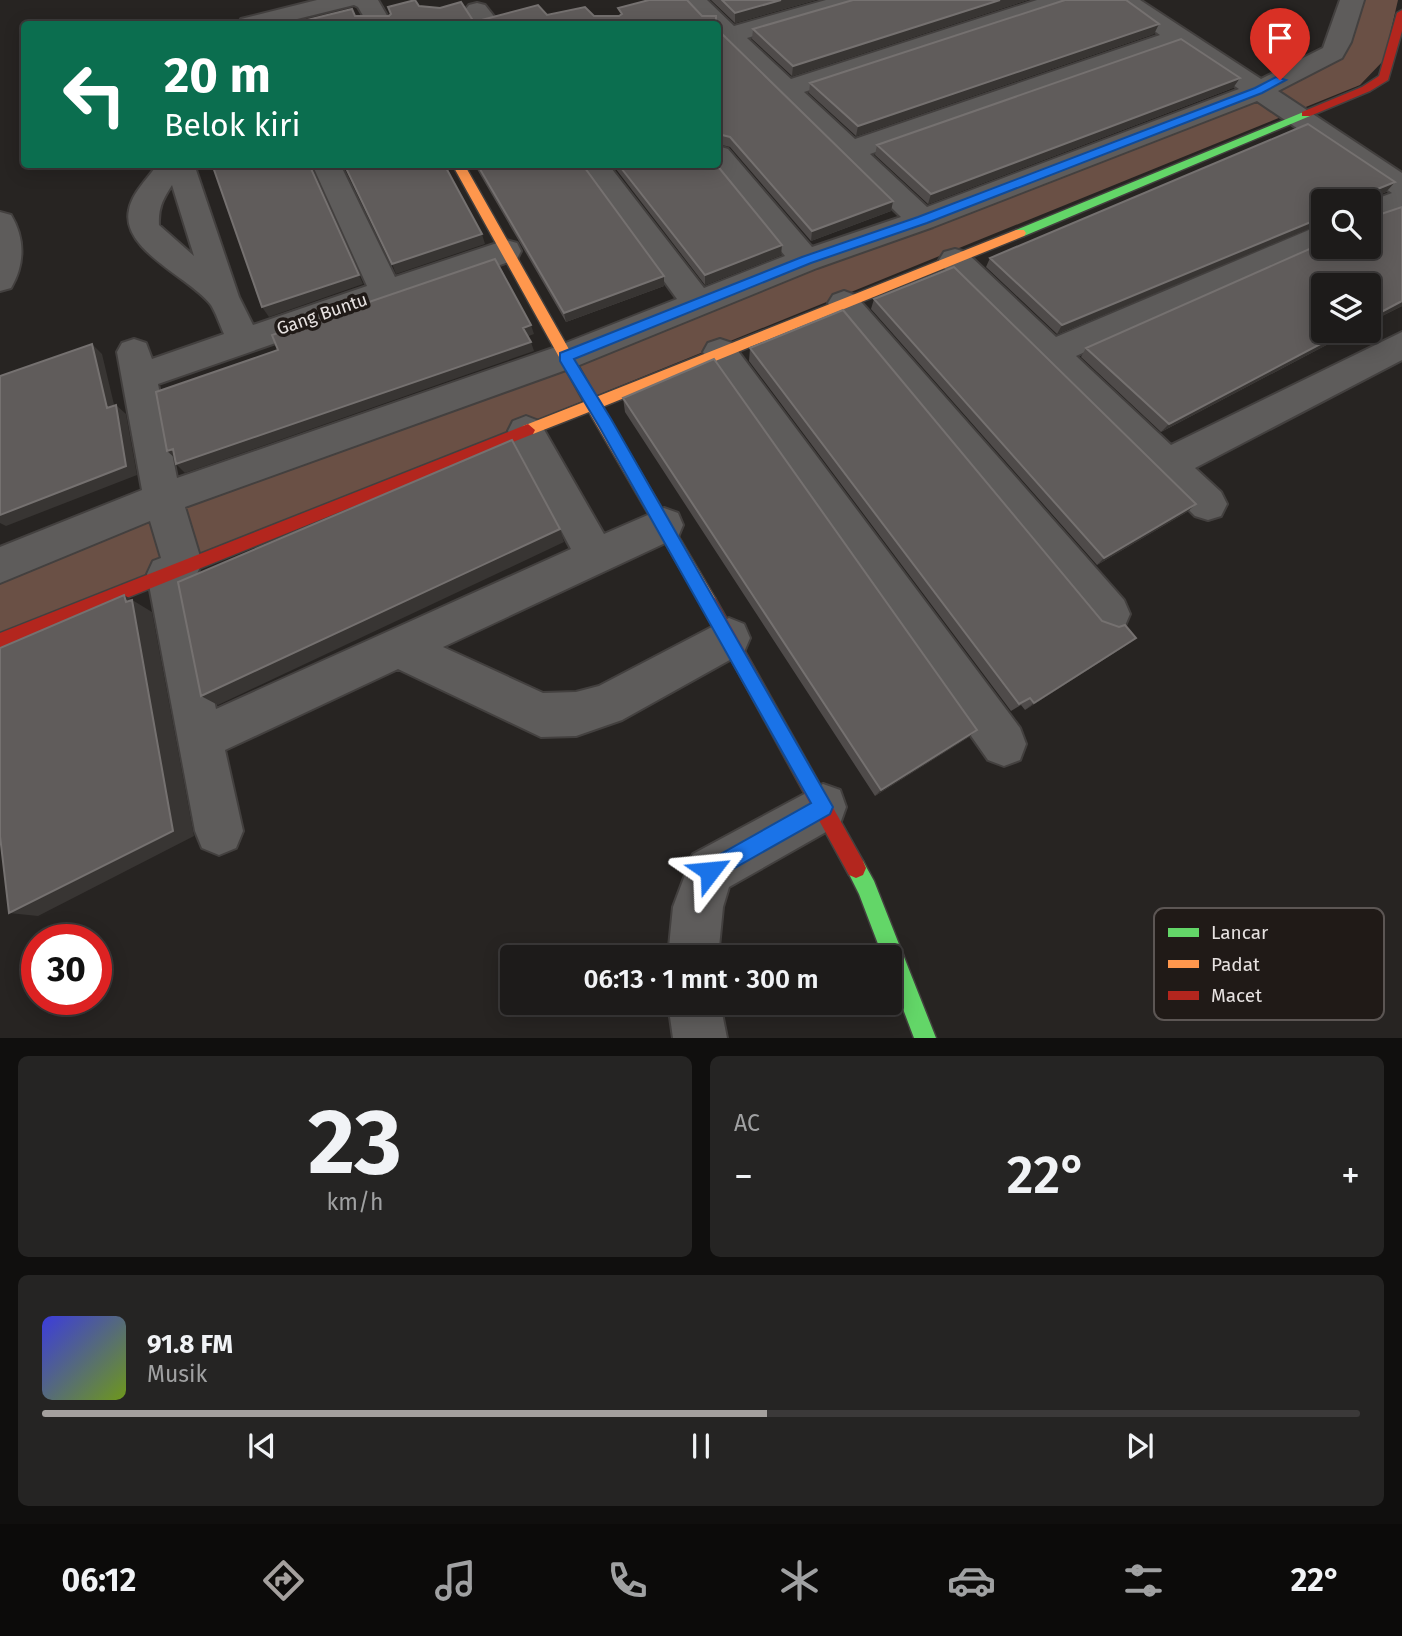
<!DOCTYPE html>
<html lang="id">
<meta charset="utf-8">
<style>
body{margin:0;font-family:"Fira Sans",sans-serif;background:#252423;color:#f1f3f6;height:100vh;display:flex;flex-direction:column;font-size:26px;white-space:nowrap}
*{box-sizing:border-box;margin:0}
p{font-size:23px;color:#a0a1a2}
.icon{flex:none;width:38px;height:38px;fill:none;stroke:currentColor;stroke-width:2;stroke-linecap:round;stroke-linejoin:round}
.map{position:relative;height:1038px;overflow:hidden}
.details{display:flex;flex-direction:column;gap:18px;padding:18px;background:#100f0e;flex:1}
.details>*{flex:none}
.guide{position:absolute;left:21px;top:21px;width:700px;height:147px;border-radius:7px;box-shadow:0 4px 18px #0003,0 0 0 2px #3b3939;background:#0b6e4f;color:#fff;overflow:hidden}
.controls{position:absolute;left:1311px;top:189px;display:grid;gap:14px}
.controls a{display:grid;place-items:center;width:70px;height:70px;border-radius:7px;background:#1d1b1a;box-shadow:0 4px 18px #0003,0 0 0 2px #3b3939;font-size:35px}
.speed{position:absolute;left:21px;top:924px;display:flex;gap:14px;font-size:35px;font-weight:700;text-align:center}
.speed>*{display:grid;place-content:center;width:91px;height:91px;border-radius:50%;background:#1d1b1a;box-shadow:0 4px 18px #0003,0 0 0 2px #3b3939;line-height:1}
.speed .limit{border:10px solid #d22;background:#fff;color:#111}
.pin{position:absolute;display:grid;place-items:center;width:60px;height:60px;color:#fff;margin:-72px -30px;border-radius:50% 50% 50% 0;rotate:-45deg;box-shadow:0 0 7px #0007}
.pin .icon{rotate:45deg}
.me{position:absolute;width:77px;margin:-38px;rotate:61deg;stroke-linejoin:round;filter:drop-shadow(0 0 5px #0008)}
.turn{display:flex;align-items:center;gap:24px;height:147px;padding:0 28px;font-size:32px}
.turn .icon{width:91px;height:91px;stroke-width:2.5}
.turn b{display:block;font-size:49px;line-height:60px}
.big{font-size:52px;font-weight:600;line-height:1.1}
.details .widget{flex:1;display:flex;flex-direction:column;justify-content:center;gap:10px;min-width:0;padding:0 24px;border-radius:10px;background:#252423}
.details .dial{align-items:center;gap:0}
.dial b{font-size:91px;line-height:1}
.song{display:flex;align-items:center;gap:21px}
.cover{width:84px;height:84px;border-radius:10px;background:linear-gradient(135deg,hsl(240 70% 55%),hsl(80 70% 35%))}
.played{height:7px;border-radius:4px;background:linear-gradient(90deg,#a4a09e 55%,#3b3939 55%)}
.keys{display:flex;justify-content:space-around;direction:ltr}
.heat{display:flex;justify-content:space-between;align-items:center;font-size:38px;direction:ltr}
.details .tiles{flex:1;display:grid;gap:18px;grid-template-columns:1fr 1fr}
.widget:last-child{grid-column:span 2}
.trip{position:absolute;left:500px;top:945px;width:402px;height:70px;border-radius:7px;background:#1d1b1a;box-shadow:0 4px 18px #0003,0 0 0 2px #3b3939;font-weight:600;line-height:70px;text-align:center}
.tab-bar{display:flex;height:112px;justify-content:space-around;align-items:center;background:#0c0b0a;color:#a0a1a2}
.tab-bar .icon{width:49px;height:49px}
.tab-bar .selected{color:#a4a09e}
.tab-bar b{font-size:32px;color:#f1f3f6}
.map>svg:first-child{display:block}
</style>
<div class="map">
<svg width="1402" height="1038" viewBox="0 0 1402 1038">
<rect width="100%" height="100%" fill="#272422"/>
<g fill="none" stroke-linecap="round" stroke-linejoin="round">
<path fill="#6a5045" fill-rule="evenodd" d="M1354 0H1398L1384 60 1360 85 0 638V568L1326 65 1338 55Z"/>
<defs>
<path id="street" d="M317 0H378L392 24H368L358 7 354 5 277 24H238L241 19Z
M681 0H707L734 26 826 0H864L860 5 747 38 791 79 1037 0H1073L1069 5 804 92 855 139 1160 35 1112 0H1140L1261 79 1323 48 1340 0H1364L1351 42 1342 58 1278 91 1402 173V211L1368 224V202L1392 193 1257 101 933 227 817 268 577 366 185 507 202 563 196 576 188 579 216 709 571 549 508 431 513 421 526 416 539 421 604 534 664 508 678 513 683 525 678 537 443 647 543 693 576 692 599 686 729 618 744 624 750 638 744 652 622 720 576 736 541 737 398 669 225 750 243 831 236 848 219 855 202 848 195 831 147 574 153 561 161 558 150 521 0 583V547L142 490 117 352 122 343 134 339 146 343 152 359 224 334C220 325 216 313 211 305 191 278 120 250 129 210 132 193 148 178 158 164H194L239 297 253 325 367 286 312 164H340L395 277 506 240 517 243 521 251 517 259 158 384 177 478 553 348 677 299 579 164H608L704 288 785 256 711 164H718V146L728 149 812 247 901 217 718 37V24H704ZM1176 46 1239 89 927 207 870 154ZM172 185 194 256 159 225C158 208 163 199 172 185Z
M477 3 485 5 500 24H476L465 10 469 5Z
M0 212 11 215C25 238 25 264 11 288L0 291Z
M1323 224V246L1076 356 1171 445 1402 332V360L1195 468 1221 492 1227 504 1221 516 1208 520 1195 516 944 268 939 260 944 252 955 249 966 252 1056 337Z
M844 291 855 295 1124 600 1130 614 1124 628 1109 633 1094 628 833 311 828 303 833 295Z
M720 339 732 343 1020 728 1026 744 1020 760 1004 766 988 760 708 361 703 352 708 343Z
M823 784 840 790 846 807 840 824 729 887 723 907 718 957H668L673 907 693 854Z
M668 1003H720L727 1038H673Z"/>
<path id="fast" d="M1306 111 1312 114 1310 116 1024 236H1016L1014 233 1016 230Z
M856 858 863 861 874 881 936 1038H914L891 977V957H883L859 894 846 868 849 861Z"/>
<path id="slow" d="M452 164H464L596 397 1016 230H1024L1026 233 1024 236 602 407 715 598 717 603 715 608 709 611 703 608 589 412 533 434H523L521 430 523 426 584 402Z"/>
<path id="jam" d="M1402 10V31L1388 80 1370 91 1310 116H1302V112L1362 87 1379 76 1397 13Z
M528 424 535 430 533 434 0 649V633Z
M709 595 715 598 863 861 866 868 863 875 856 878 849 875 703 608 701 603 703 598Z"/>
</defs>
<use href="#street" stroke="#43403f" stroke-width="4"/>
<use href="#fast" stroke="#43403f" stroke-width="3"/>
<use href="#slow" stroke="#43403f" stroke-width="3"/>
<use href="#jam" stroke="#43403f" stroke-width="3"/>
<use href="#street" fill="#5e5c5b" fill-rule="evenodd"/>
<use href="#fast" fill="#63d668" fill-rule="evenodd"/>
<use href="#slow" fill="#ff974d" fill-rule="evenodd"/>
<use href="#jam" fill="#b3261e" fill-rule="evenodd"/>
</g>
<path fill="#4f4b4a" d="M711 0H816L735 23Z
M853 0H1028L792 76 752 39 753 29Z
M718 30 893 201 891 211 811 241 730 147 718 144Z
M1154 34 856 136 809 93 810 83Z
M1233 88 928 204 875 155 877 145Z
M1308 124 1395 182 1386 192 1375 197V216L1402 207V306L1368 323V285H1323V331H1353L1161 432 1081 357 1086 348 1323 243V247H1368V201H1323V223L1057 334 986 267 990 258Z
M474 164H582L664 286 566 322Z
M612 164H716L781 255 705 285Z
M874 299 1196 504 1187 512 1097 565 871 309Z
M750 348 1102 621 1136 638 1125 646 1025 710 1021 705 1011 711 749 361Z
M623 398 969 737 875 796 625 412Z"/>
<path fill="#383533" d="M781 0H816L735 23V13Z
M1000 0H1028L792 76 793 66Z
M1159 24 1154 34 856 136 858 126Z
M1240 78 1233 88 928 204 931 194Z
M309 164H310L363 284 269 317 262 307Z
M1395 182 1386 192 1366 200 1375 190Z
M893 201 891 211 811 241 812 231Z
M1323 217V223L1057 334 1062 325Z
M482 234 485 244 396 274 392 264Z
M782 245 781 255 705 285V275Z
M664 276V286L566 322 564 313Z
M1402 301V306L1368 323V319Z
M531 325 534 334 526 337 523 328Z
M1345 331H1353L1161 432 1169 424Z
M531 342 534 351 185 473 176 464Z
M92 344 102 354 117 417 107 408Z
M116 405 126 414 137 475 6 526 0 523V515Z
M173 449 176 459 167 451Z
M1196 504 1187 512 1097 565 1104 558Z
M560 529 564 542 218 705 201 696Z
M124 595 152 612 194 836 38 916 9 913 126 602Z
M1136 638 1125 646 1025 710 1034 703Z
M977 730 969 737 875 796 881 790Z"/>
<path fill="#605c5b" stroke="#757170" stroke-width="2" d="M415 0 419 6 440 8 461 2 474 22 538 5 547 15 585 7 594 16H619L622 14 618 8 649 0H687L702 16H716V24H291L352 9 355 16H389L391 14 388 7Z
M722 0H781L735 13Z
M853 0H1000L793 66 753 29Z
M1065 0H1126L1159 24 858 126 810 83Z
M718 30 893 201 812 231 730 137 718 134Z
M1181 39 1240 78 931 194 877 145Z
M1308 124 1395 182 1375 190V216L1402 207V301L1368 319V285H1323V331H1345L1169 424 1086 348 1323 243V247H1368V201H1323V217L1062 325 990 258Z
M212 164H309L359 275 262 307Z
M344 164H444L482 234 392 264Z
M477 164H582L664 276 564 313Z
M618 164H716L782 245 705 275Z
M495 259 531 325 523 328 531 342 176 464 173 449 167 451 156 392 278 350 272 335Z
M954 267 1196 504 1104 558 874 299Z
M843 310 1102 621 1119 627 1125 625 1136 638 1034 703 1030 698 1019 704 750 348Z
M92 344 107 408 116 405 126 466 0 515V376Z
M714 359 977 730 881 790 623 398Z
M512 440 560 529 201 696 178 582Z
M124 595 126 602 132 600 173 831 9 913 0 836V648Z"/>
<path fill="#1a73e8" stroke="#114b97" stroke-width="2" d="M1276 77 1286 80 1262 93 927 223 811 263 574 359 611 419 833 807 830 814 717 878 710 881 703 878 700 871 703 864 811 803 600 428 560 361V353L802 257 918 217 1255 88Z"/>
<g text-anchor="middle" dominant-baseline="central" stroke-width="7" stroke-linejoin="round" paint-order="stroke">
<g font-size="18" fill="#e7e2e1" stroke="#201a17">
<text transform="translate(322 314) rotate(-19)">Gang Buntu</text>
</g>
</g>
<rect x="1154" y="908" width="230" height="112" rx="10" fill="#201a17" stroke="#5c5654" stroke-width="2"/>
<rect x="1168" y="928" width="31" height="9" fill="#63d668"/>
<rect x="1168" y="960" width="31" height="8" fill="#ff974d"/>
<rect x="1168" y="991" width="31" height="9" fill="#b3261e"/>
<g font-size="19" fill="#e7e2e1">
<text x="1211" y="939">Lancar</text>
<text x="1211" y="971">Padat</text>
<text x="1211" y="1002">Macet</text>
</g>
</svg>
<div class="controls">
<a><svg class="icon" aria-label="search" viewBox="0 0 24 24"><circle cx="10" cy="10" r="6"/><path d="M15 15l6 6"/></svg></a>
<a><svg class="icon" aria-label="layers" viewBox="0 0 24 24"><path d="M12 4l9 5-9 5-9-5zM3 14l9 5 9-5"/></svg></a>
</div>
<div class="speed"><div class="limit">30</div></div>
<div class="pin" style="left:1280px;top:80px;background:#d93025"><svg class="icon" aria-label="arrive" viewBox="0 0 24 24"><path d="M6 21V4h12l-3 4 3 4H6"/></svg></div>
<svg class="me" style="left:710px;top:871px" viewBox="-20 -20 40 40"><path d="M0-17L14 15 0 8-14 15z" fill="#1a73e8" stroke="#fff" stroke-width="4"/></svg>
<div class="trip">06:13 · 1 mnt · 300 m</div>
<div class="guide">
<div class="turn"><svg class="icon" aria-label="left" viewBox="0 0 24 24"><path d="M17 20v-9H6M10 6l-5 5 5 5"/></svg><div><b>20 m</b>Belok kiri</div></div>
</div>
</div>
<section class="details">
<div class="tiles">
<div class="widget dial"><b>23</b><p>km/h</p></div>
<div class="widget"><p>AC</p>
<div class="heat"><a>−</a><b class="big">22°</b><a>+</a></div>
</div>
<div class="widget">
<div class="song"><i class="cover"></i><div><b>91.8 FM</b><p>Musik</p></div></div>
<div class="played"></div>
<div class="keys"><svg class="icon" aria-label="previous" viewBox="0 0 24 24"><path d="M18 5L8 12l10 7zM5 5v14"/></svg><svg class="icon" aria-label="pause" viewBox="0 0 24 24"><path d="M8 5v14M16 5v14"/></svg><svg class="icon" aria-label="next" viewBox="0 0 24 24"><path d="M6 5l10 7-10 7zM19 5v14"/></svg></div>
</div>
</div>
</section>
<nav class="tab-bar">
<b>06:12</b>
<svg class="icon selected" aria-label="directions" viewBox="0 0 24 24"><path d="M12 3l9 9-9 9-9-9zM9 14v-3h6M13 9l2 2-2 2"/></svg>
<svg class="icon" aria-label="music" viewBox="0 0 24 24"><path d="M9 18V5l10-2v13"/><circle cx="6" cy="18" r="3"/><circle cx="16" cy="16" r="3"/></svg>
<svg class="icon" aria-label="phone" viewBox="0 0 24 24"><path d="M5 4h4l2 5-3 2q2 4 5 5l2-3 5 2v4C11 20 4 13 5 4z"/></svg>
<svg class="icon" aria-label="climate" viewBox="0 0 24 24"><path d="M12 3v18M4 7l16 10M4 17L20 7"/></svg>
<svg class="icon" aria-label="car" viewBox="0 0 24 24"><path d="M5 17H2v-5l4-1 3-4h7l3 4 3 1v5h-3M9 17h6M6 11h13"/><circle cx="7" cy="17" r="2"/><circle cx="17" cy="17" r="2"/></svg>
<svg class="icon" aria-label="filters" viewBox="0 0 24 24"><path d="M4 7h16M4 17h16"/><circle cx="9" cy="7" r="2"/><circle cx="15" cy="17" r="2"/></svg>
<b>22°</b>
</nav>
